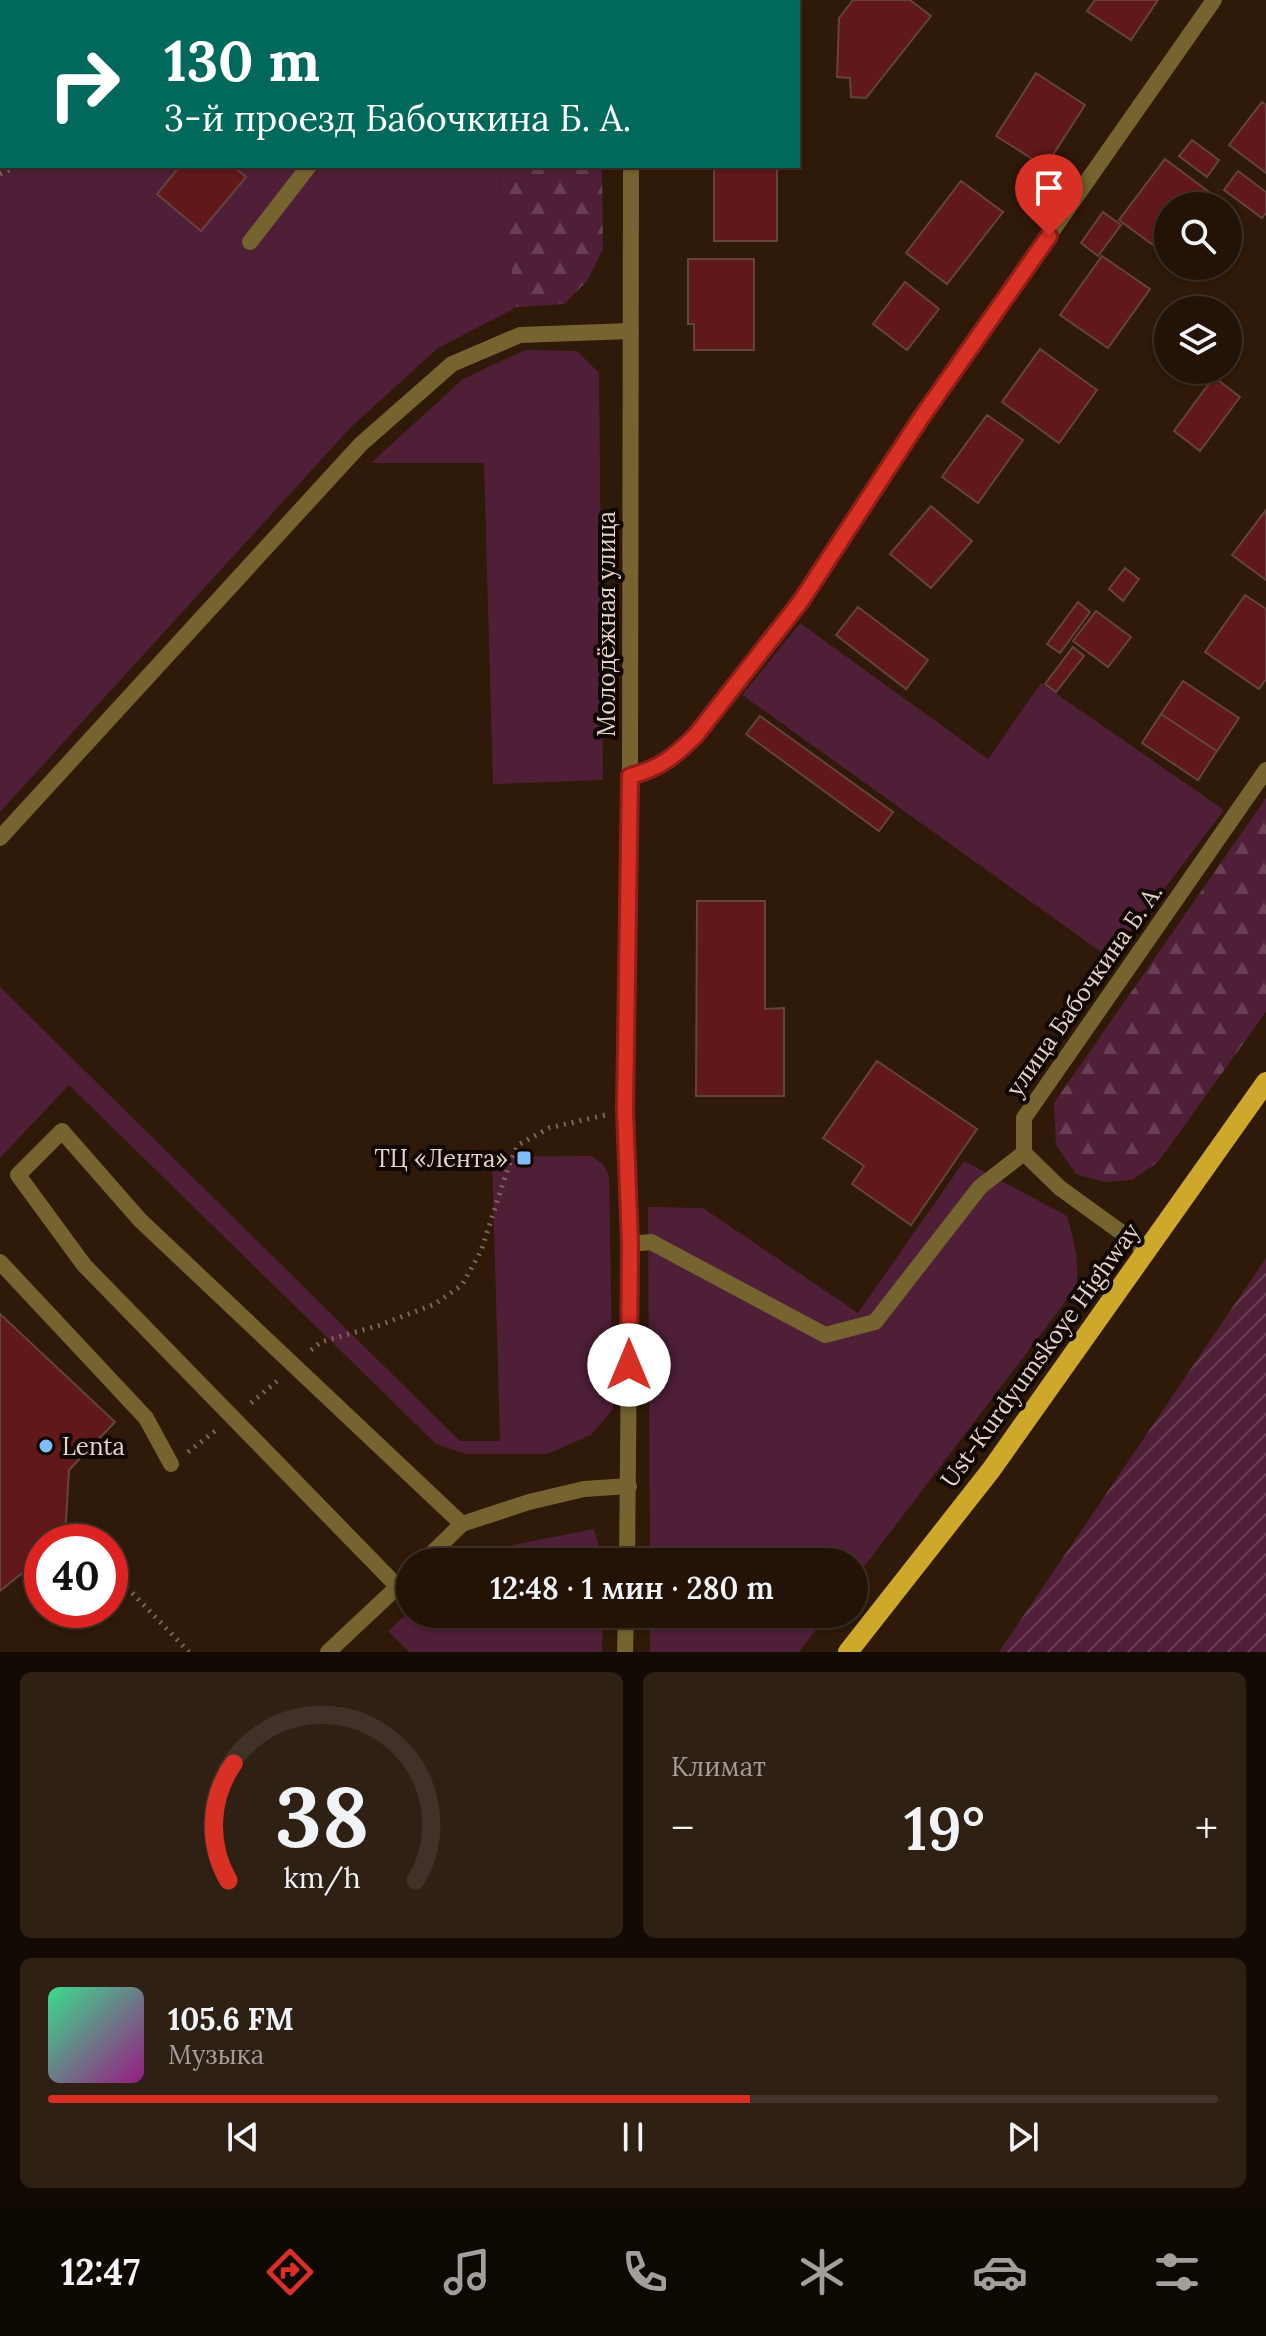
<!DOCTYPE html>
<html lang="ru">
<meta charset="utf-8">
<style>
body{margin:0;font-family:Lora,serif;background:#2f2014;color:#f1f3f6;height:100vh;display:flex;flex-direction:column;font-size:30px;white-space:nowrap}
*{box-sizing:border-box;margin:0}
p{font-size:26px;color:#a39e9b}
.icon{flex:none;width:44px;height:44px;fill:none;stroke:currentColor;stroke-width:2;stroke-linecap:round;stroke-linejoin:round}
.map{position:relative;height:1652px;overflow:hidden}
.details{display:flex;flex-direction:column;gap:20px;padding:20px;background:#130a03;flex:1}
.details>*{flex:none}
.banner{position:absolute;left:0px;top:0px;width:800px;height:168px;box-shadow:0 2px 6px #0004,0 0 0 2px #403228;background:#00695c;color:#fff;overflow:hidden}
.fabs{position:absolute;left:1154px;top:192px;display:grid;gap:16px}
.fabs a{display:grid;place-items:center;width:88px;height:88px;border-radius:50%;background:#231306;box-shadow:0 2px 6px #0004,0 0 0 2px #403228;font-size:40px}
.speed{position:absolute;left:24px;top:1524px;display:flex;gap:16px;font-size:40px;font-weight:700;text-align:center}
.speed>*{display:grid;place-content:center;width:104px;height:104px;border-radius:50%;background:#231306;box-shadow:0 2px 6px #0004,0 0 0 2px #403228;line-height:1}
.speed .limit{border:12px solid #d22;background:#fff;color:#111}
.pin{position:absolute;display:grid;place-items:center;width:68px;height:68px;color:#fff;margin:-82px -34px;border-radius:50% 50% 50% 0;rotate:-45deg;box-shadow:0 0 8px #0007}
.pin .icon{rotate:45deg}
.me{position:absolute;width:88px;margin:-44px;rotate:0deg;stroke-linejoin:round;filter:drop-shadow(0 0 6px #0008)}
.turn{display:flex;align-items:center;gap:28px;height:168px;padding:0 32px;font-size:36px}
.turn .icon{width:104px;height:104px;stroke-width:2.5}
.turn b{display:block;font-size:56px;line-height:68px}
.big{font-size:60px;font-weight:600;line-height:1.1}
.details .card{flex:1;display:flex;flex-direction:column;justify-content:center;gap:12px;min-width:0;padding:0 28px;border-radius:12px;background:#2f2014}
.details .dial{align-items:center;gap:0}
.dial svg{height:208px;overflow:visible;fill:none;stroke:#403228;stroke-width:7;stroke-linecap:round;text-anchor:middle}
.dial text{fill:#f1f3f6;stroke:none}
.song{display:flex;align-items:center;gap:24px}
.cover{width:96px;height:96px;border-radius:12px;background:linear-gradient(135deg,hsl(150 70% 55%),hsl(310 70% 35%))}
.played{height:8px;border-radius:4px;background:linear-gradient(90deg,#d93025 60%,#403228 60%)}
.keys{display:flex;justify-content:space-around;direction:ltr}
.heat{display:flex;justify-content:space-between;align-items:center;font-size:44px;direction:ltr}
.details .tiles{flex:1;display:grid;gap:20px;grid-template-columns:1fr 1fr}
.card:last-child{grid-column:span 2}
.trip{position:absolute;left:396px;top:1548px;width:472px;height:80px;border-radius:40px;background:#231306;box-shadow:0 2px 6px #0004,0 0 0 2px #403228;font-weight:600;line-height:80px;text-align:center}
.tabs{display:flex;height:128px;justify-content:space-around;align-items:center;background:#0e0802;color:#a39e9b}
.tabs .icon{width:56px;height:56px}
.tabs .selected{color:#d93025}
.tabs b{font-size:36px;color:#f1f3f6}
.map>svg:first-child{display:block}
</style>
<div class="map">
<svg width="1266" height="1652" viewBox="0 0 1266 1652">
<defs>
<pattern id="forest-firs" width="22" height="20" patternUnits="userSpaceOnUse" patternTransform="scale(2)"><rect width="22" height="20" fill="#4f1f38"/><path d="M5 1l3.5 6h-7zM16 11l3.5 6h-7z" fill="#683f53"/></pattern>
<pattern id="garden-furrows" width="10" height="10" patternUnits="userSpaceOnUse" patternTransform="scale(2)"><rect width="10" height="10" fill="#4f1f38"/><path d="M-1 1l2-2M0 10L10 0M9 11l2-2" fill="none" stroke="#683f53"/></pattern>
</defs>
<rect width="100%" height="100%" fill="#2f1908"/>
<path fill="#4f1f38" d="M0 0H495V2H2V166H500L501 197 517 307 438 348 351 427 0 812Z
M525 350 577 351 599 373 603 780 493 784 484 463H371L463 379Z
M800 623 988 759 1041 683 1224 810 1111 959 742 695Z
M0 987 460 1441H500L492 1157 591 1156 603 1164 609 1176 613 1409 591 1435 547 1454H465L436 1444 69 1085 0 1158Z
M964 1161 1067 1216C1074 1240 1080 1263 1076 1288L854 1580V1562H650L648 1207 703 1208 858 1313Z
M594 1529 604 1562H462L472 1553Z
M410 1611V1614H603L602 1652H409L388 1631Z
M650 1614H828L799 1652H650Z"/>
<path fill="url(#forest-firs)" d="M500 166H602L603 249 587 281 564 304 517 307 501 197Z
M1266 798V1012L1158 1162 1132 1180 1104 1182 1076 1174 1056 1145 1054 1103Z"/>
<path fill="url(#garden-furrows)" d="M1266 1258V1652H999Z"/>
<path fill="#611819" stroke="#634340" stroke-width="2" d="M853 0H910L931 16 866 98 851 97 850 78 837 77 839 18Z
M1095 0H1158L1131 40 1087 11Z
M1036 73 1085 105 1045 167 996 136Z
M1262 102 1266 105V173L1229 145Z
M1192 140 1219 160 1207 177 1179 156Z
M1165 159 1225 204 1224 206H1168V256L1119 220Z
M180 166H233L246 177 201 231 157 194Z
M714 166H777V241H714Z
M1238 171 1266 192V213L1262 218 1224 190Z
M961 181 1003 212 947 284 906 253Z
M1103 212 1121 225 1098 256 1081 243Z
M1102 256 1150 289 1108 348 1060 315Z
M688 259H754V350H694V324H688Z
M905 282 939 309 907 350 873 324Z
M1040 349 1097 390 1059 443 1002 402Z
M1214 377 1240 397 1200 451 1174 431Z
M987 415 1023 440 978 503 942 477Z
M931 506 972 541 931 588 890 554Z
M1266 510V580L1232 555Z
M1125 568 1139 579 1123 601 1109 589Z
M1245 595 1266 609V679L1259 689 1205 652Z
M1078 602 1090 612 1060 653 1047 644Z
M858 607 928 660 906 689 836 635Z
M1096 611 1131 637 1108 667 1073 641Z
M1073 647 1084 656 1056 692 1045 684Z
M1183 681 1239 718 1217 751 1161 714Z
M1161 714 1217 751 1198 780 1142 743Z
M760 716 893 812 879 831 746 734Z
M697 901H765V1009L784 1008V1096H696Z
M877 1061 977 1129 911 1225 852 1184 864 1166 823 1138Z
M0 1314 115 1422 69 1470 65 1539 61 1542H42V1557L0 1591Z"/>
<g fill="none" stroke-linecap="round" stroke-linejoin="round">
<path stroke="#7a6759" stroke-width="5" stroke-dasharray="2 6" stroke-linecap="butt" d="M165 2 166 0
M0 174 20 166
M311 1350 321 1342 380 1325 435 1304 462 1285 481 1251 509 1165 518 1145 549 1128 605 1115
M251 1403 277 1381
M188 1452 215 1431
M110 1570 189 1652"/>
<path stroke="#756430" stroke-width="16" d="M0 838 361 444 452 364 520 335 631 331
M630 1244 651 1242 825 1335 875 1322 980 1187 1024 1153
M0 1262 146 1418 171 1464
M398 1587 84 1265 18 1175 62 1131 140 1220 462 1524"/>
<path stroke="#756430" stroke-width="16" d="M438 2 439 0
M250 242 309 166
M630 776C659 769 675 756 696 735L801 601 921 418 1214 0
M1147 1251 1060 1188 1024 1153V1118L1266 770
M423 1562 462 1524 529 1502 584 1489 629 1486
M328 1652 410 1575"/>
<path stroke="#756430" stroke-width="16" d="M631 2V0
M627 1562 630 1244 625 1110 630 776 631 166
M625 1652 626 1614"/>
<path stroke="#cea82b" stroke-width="20" d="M848 1652 991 1470 1266 1082"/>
</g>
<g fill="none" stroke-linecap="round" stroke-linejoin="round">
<defs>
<path id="route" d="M629 1365 630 1244 625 1110 630 776C659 769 675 756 696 735L801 601 921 418 1049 236"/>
</defs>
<use href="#route" stroke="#8d1f18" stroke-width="20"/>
<use href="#route" stroke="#d93025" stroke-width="14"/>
</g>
<g fill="#7fbdfa" stroke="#100702" stroke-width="3">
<rect x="516" y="1150" width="16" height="16" rx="4"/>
<circle cx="46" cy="1446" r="8"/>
</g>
<g text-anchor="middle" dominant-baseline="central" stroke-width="8" stroke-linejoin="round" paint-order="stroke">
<g font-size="24" fill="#e3d4c9" stroke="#100702">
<text transform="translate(606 624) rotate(-90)">Молодёжная улица</text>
<text transform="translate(1084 990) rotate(-55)">улица Бабочкина Б. А.</text>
<text transform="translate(1040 1355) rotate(-54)">Ust-Kurdyumskoye Highway</text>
</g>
<g font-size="24" fill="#e3d4c9" stroke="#100702" text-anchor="end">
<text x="508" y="1158">ТЦ «Лента»</text>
<text x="62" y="1446" text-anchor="start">Lenta</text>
</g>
</g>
</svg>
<div class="fabs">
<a><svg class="icon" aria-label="search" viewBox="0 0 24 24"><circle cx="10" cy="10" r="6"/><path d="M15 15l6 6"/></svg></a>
<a><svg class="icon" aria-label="layers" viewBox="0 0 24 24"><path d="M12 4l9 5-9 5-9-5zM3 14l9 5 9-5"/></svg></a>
</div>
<div class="speed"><div class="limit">40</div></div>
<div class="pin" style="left:1049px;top:236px;background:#d93025"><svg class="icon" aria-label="arrive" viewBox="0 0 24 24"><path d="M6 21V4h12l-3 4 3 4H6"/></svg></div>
<svg class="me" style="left:629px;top:1365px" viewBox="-20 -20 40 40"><circle r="19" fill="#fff"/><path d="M0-13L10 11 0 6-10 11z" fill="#d93025"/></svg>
<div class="trip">12:48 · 1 мин · 280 m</div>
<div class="banner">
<div class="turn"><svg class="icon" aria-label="right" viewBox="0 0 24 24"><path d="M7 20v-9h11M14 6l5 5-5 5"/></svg><div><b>130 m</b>3-й проезд Бабочкина Б. А.</div></div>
</div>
</div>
<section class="details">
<div class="tiles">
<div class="card dial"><svg viewBox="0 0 100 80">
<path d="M14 69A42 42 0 1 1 86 69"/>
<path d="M14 69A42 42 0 0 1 16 24" stroke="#d93025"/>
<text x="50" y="56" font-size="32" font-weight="700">38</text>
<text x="50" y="72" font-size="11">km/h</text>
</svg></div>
<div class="card"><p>Климат</p>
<div class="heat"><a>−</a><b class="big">19°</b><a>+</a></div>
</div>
<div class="card">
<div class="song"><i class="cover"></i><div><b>105.6 FM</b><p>Музыка</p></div></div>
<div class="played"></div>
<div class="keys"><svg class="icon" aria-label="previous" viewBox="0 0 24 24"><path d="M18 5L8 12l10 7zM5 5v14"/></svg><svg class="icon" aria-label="pause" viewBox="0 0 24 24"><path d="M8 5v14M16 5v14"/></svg><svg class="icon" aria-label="next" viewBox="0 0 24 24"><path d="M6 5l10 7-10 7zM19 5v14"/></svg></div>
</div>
</div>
</section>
<nav class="tabs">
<b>12:47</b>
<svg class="icon selected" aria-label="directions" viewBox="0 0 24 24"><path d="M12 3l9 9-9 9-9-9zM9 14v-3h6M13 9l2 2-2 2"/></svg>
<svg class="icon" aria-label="music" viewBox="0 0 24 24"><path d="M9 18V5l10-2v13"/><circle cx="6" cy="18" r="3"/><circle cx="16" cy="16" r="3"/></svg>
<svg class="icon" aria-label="phone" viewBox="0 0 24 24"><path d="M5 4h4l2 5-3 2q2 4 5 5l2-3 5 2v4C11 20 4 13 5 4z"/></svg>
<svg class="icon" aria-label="climate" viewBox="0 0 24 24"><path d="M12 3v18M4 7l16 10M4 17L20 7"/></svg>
<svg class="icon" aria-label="car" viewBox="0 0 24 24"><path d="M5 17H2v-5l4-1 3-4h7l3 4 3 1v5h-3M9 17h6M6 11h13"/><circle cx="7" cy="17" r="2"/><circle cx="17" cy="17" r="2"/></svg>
<svg class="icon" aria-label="filters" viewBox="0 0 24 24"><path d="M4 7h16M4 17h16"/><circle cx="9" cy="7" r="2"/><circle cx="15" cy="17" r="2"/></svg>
</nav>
